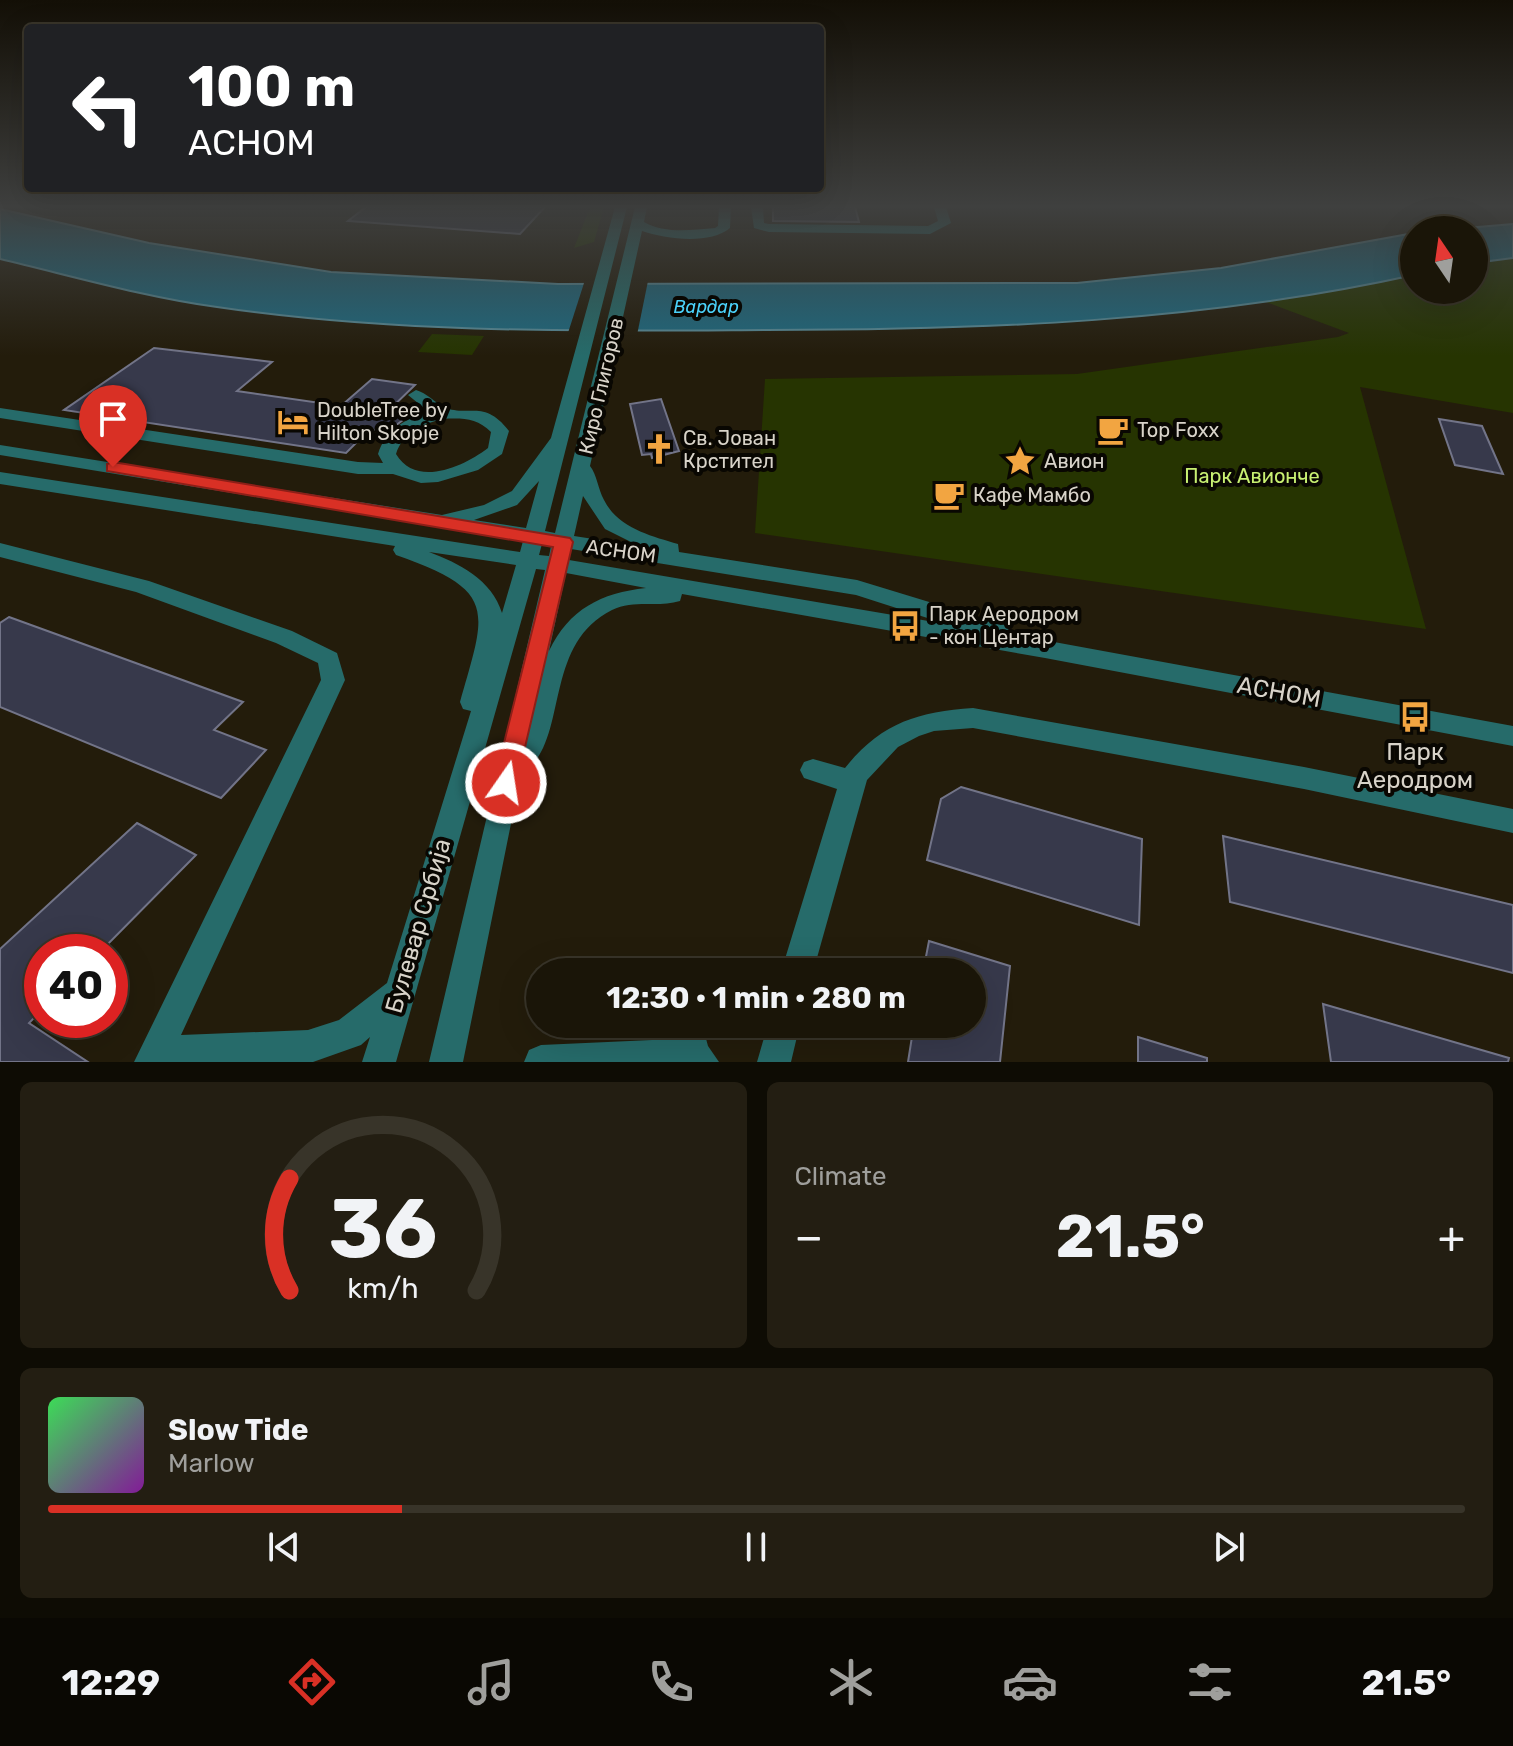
<!DOCTYPE html>
<meta charset="utf-8">
<style>
body{margin:0;font-family:Rubik,sans-serif;background:#231e12;color:#f1f3f6;height:100vh;display:flex;flex-direction:column;font-size:30px;white-space:nowrap}
*{box-sizing:border-box;margin:0}
p{font-size:26px;color:#9f9f9c}
.icon{flex:none;width:44px;height:44px;fill:none;stroke:currentColor;stroke-width:2;stroke-linecap:round;stroke-linejoin:round}
.map{position:relative;height:1062px;overflow:hidden}
.details{display:flex;flex-direction:column;gap:20px;padding:20px;background:#0e0c04;flex:1}
.details>*{flex:none}
.banner{position:absolute;left:24px;top:24px;width:800px;height:168px;border-radius:8px;box-shadow:0 8px 32px #0002,0 0 0 2px #383429;background:#202124;color:#fff;overflow:hidden}
.needle{width:52px;rotate:347deg}
.controls{position:absolute;left:1400px;top:216px;display:grid;gap:16px}
.controls a{display:grid;place-items:center;width:88px;height:88px;border-radius:50%;background:#1a1508;box-shadow:0 8px 32px #0002,0 0 0 2px #383429;font-size:40px}
.speed{position:absolute;left:24px;top:934px;display:flex;gap:16px;font-size:40px;font-weight:700;text-align:center}
.speed>*{display:grid;place-content:center;width:104px;height:104px;border-radius:50%;background:#1a1508;box-shadow:0 8px 32px #0002,0 0 0 2px #383429;line-height:1}
.speed .limit{border:12px solid #d22;background:#fff;color:#111}
.pin{position:absolute;display:grid;place-items:center;width:68px;height:68px;color:#fff;margin:-82px -34px;border-radius:50% 50% 50% 0;rotate:-45deg;box-shadow:0 0 8px #0007}
.pin .icon{rotate:45deg}
.me{position:absolute;width:88px;margin:-44px;rotate:13deg;stroke-linejoin:round;filter:drop-shadow(0 0 6px #0008)}
.turn{display:flex;align-items:center;gap:28px;height:168px;padding:0 32px;font-size:36px}
.turn .icon{width:104px;height:104px;stroke-width:2.5}
.turn b{display:block;font-size:56px;line-height:68px}
.big{font-size:60px;font-weight:700;line-height:1.1}
.details .widget{flex:1;display:flex;flex-direction:column;justify-content:center;gap:12px;min-width:0;padding:0 28px;border-radius:12px;background:#231e12}
.details .dial{align-items:center;gap:0}
.dial svg{height:208px;overflow:visible;fill:none;stroke:#383429;stroke-width:7;stroke-linecap:round;text-anchor:middle}
.dial text{fill:#f1f3f6;stroke:none}
.song{display:flex;align-items:center;gap:24px}
.cover{width:96px;height:96px;border-radius:12px;background:linear-gradient(135deg,hsl(130 70% 55%),hsl(290 70% 35%))}
.played{height:8px;border-radius:4px;background:linear-gradient(90deg,#d93025 25%,#383429 25%)}
.keys{display:flex;justify-content:space-around;direction:ltr}
.heat{display:flex;justify-content:space-between;align-items:center;font-size:44px;direction:ltr}
.details .tiles{flex:1;display:grid;gap:20px;grid-template-columns:1fr 1fr}
.widget:last-child{grid-column:span 2}
.trip{position:absolute;left:526px;top:958px;width:460px;height:80px;border-radius:40px;background:#1a1508;box-shadow:0 8px 32px #0002,0 0 0 2px #383429;font-weight:700;line-height:80px;text-align:center}
.tabs{display:flex;height:128px;justify-content:space-around;align-items:center;background:#0a0803;color:#9f9f9c}
.tabs .icon{width:56px;height:56px}
.tabs .current{color:#d93025}
.tabs b{font-size:36px;color:#f1f3f6}
.map>svg:first-child{display:block}
</style>
<div class="map">
<svg width="1513" height="1062" viewBox="0 0 1513 1062">
<rect width="100%" height="100%" fill="#231c0b"/>
<path fill="#263401" d="M590 207H604L594 242 574 248Z
M1513 258V413L1360 387 1426 629 755 533 765 379 1077 374 1338 337 1349 333 1266 302 1414 275V290H1474V263Z
M432 334 484 336 472 355 418 352Z"/>
<path fill="#1f687d" stroke="#568894" stroke-width="2" d="M0 209 149 243 331 272 558 284 1077 283 1221 268 1414 233V275C1201 322 984 330 766 330 582 331 400 334 217 307 144 297 72 276 0 259Z
M1513 224V258L1474 263V230H1442Z"/>
<path fill="#231c0b" d="M585 280 648 281 637 335 567 336Z"/>
<path fill="#37394b" stroke="#727488" stroke-width="2" d="M366 207H545L520 234 348 221Z
M773 207H855L859 222 773 221Z
M154 348 272 362 237 391 341 406 372 379 415 385 385 414 407 417 387 432 370 429 346 453 64 410Z
M661 399 679 451 652 458 651 454 642 455 630 404Z
M1439 419 1482 426 1503 474 1455 465Z
M9 617 243 702 214 730 266 750 221 798 0 707V623Z
M961 787 1142 839 1139 925 927 860 941 799Z
M137 823 196 855 100 952H42V1010L29 1023 88 1062H0V949Z
M1223 836 1513 905V973L1230 902Z
M929 941 1010 966 1000 1062H908L914 1024H972V972H923Z
M1323 1004 1509 1058 1508 1062H1331Z
M1138 1037 1207 1058V1062H1138Z"/>
<g fill="none" stroke-linecap="round" stroke-linejoin="round">
<path fill="#266b6a" fill-rule="evenodd" d="M615 207H627L545 531 555 533 635 207H647L644 222C665 234 691 230 715 228L718 226 719 207H731L730 228C710 245 665 239 642 231L590 466C597 475 598 489 604 500 618 528 651 536 678 544L679 552 857 580 1008 626 1010 634 1513 726V746L1045 658 682 594 680 601C658 608 634 599 612 610 540 646 571 744 521 774L463 1062H429L545 570 536 569 396 1062H362L370 1037 361 1045 313 1062H134L321 680 318 663 276 643 136 592 0 557V543L149 581 292 631 337 653 345 680 181 1035 308 1030 339 1020 387 983 471 711 463 709 460 702C486 610 499 591 396 555L393 550 395 546 0 484V472L520 552 523 541 0 455V445L442 515 484 505 512 491 551 438ZM539 481 526 528 474 520 517 505ZM583 496 605 529 639 546 574 536ZM542 544 551 546 549 556 539 555ZM571 549 856 595 946 624 569 560ZM429 552 516 565 502 613C492 580 459 563 429 552ZM566 573 646 588C601 593 569 609 549 651Z
M751 207H763L764 223 769 224 928 226 938 221 934 207H946L951 223 930 234 769 232 754 228Z
M416 390C427 393 434 402 444 407 468 418 484 398 509 431L502 454 478 470 438 482 421 483 393 474H358L0 418V408L358 462 383 463 378 454C386 429 405 419 429 412L408 395ZM443 419C462 418 477 418 491 432L488 448C463 467 416 488 396 454 403 432 422 424 443 419Z
M973 708 1304 767 1513 809V833L1304 789 973 728 934 731 919 736 898 747 867 780 813 972H781L837 789 804 778 800 770 804 762 813 759 845 768C881 723 917 712 973 708Z
M676 1024H702L708 1046 719 1062H524L529 1050 541 1045 674 1039Z
M768 1024H800L791 1062H757Z"/>
</g>
<linearGradient id="sky" x2="0" y2="1"><stop stop-color="#130f06"/><stop offset="0.58" stop-color="#3f403f"/><stop offset="1" stop-color="#3f403f" stop-opacity="0"/></linearGradient>
<rect width="1513" height="356" fill="url(#sky)"/>
<path fill="#d93025" stroke="#8d1f18" stroke-width="2" d="M113 462 570 538 573 542 515 790 506 793 498 790 494 783 553 547 107 471V464Z"/>
<defs>
<symbol id="hotel-bare" viewBox="-9 -9 18 18"><path d="M-6-4.5h1.5V1H6V5H4.5V3h-9V5H-6ZM-4 0a1.8 1.8 0 1 1 3.6 0ZM.5 0V-2.5h3Q6-2.5 6 0Z" fill="#f2a541" stroke="#090702" stroke-width="2.5" paint-order="stroke"/></symbol>
<symbol id="cafe-bare" viewBox="-9 -9 18 18"><path d="M-5.5-4.5H6V0H3Q3 3.5 0 3.5H-2.5Q-5.5 3.5-5.5 0ZM3-3.2v2h1.7v-2ZM-6 4.5H4V6H-6Z" fill="#f2a541" stroke="#090702" stroke-width="2.5" paint-order="stroke"/></symbol>
<symbol id="church-bare" viewBox="-9 -9 18 18"><path d="M-1.2-6h2.4v3.5h3.3v2.4h-3.3V6h-2.4V-.1h-3.3v-2.4h3.3Z" fill="#f2a541" stroke="#090702" stroke-width="2.5" paint-order="stroke"/></symbol>
<symbol id="sight-bare" viewBox="-9 -9 18 18"><path d="M0-6L1.8-2.2L6-1.7L2.9 1.2L3.7 5.4L0 3.3L-3.7 5.4L-2.9 1.2L-6-1.7L-1.8-2.2Z" fill="#f2a541" stroke="#090702" stroke-width="2.5" paint-order="stroke"/></symbol>
<symbol id="bus-bare" viewBox="-9 -9 18 18"><path d="M-5-6H5V4H4V6H2V4H-2V6H-4V4H-5ZM-3.5-4V0h7V-4ZM-3.5 1.2v1.5H-2V1.2ZM2 1.2v1.5H3.5V1.2Z" fill="#f2a541" stroke="#090702" stroke-width="2.5" paint-order="stroke"/></symbol>
</defs>
<g fill-rule="evenodd">
<use href="#hotel-bare" x="271" y="400" width="44" height="44"/>
<use href="#cafe-bare" x="1091" y="408" width="44" height="44"/>
<use href="#church-bare" x="637" y="427" width="44" height="44"/>
<use href="#sight-bare" x="998" y="439" width="44" height="44"/>
<use href="#cafe-bare" x="927" y="473" width="44" height="44"/>
<use href="#bus-bare" x="883" y="604" width="44" height="44"/>
<use href="#bus-bare" x="1393" y="695" width="44" height="44"/>
</g>
<g text-anchor="middle" dominant-baseline="central" stroke-width="8" stroke-linejoin="round" paint-order="stroke">
<g font-size="18" font-style="italic" fill="#4bd2fa" stroke="#090702">
<text x="706" y="307">Вардар</text>
</g>
<g font-size="20" fill="#d8d3c9" stroke="#090702">
<text transform="translate(601 386) rotate(-77)">Киро Глигоров</text>
<text transform="translate(621 551) rotate(8)">АСНОМ</text>
</g>
<g font-size="20" fill="#d8d3c9" stroke="#090702" text-anchor="start">
<text x="317" y="410">DoubleTree by<tspan x="317" dy="23">Hilton Skopje</tspan></text>
<text x="1137" y="430">Top Foxx</text>
<text x="683" y="438">Св. Јован<tspan x="683" dy="23">Крстител</tspan></text>
<text x="1044" y="461">Авион</text>
<text x="973" y="495">Кафе Мамбо</text>
<text x="929" y="614">Парк Аеродром<tspan x="929" dy="23">- кон Центар</tspan></text>
</g>
<g font-size="20" fill="#c8f072" stroke="#090702">
<text x="1252" y="476">Парк Авионче</text>
</g>
<g font-size="24" fill="#d8d3c9" stroke="#090702">
<text transform="translate(1279 692) rotate(10)">АСНОМ</text>
<text transform="translate(418 926) rotate(-74)">Булевар Србија</text>
</g>
<g font-size="24" fill="#d8d3c9" stroke="#090702">
<text x="1415" y="752">Парк<tspan x="1415" dy="28">Аеродром</tspan></text>
</g>
</g>
</svg>
<div class="controls">
<a><svg class="needle" viewBox="-14 -14 28 28"><path d="M0-13l5 13h-10z" fill="#e53935"/><path d="M0 13l5-13h-10z" fill="#9f9f9c"/></svg></a>
</div>
<div class="speed"><div class="limit">40</div></div>
<div class="pin" style="left:113px;top:467px;background:#d93025"><svg class="icon" aria-label="arrive" viewBox="0 0 24 24"><path d="M6 21V4h12l-3 4 3 4H6"/></svg></div>
<svg class="me" style="left:506px;top:783px" viewBox="-20 -20 40 40"><circle r="17" fill="#d93025" stroke="#fff" stroke-width="3"/><path d="M0-11L8 9 0 5-8 9z" fill="#fff"/></svg>
<div class="trip">12:30 · 1 min · 280 m</div>
<div class="banner">
<div class="turn"><svg class="icon" aria-label="left" viewBox="0 0 24 24"><path d="M17 20v-9H6M10 6l-5 5 5 5"/></svg><div><b>100 m</b>АСНОМ</div></div>
</div>
</div>
<section class="details">
<div class="tiles">
<div class="widget dial"><svg viewBox="0 0 100 80">
<path d="M14 69A42 42 0 1 1 86 69"/>
<path d="M14 69A42 42 0 0 1 14 26" stroke="#d93025"/>
<text x="50" y="56" font-size="32" font-weight="700">36</text>
<text x="50" y="72" font-size="11">km/h</text>
</svg></div>
<div class="widget"><p>Climate</p>
<div class="heat"><a>−</a><b class="big">21.5°</b><a>+</a></div>
</div>
<div class="widget">
<div class="song"><i class="cover"></i><div><b>Slow Tide</b><p>Marlow</p></div></div>
<div class="played"></div>
<div class="keys"><svg class="icon" aria-label="previous" viewBox="0 0 24 24"><path d="M18 5L8 12l10 7zM5 5v14"/></svg><svg class="icon" aria-label="pause" viewBox="0 0 24 24"><path d="M8 5v14M16 5v14"/></svg><svg class="icon" aria-label="next" viewBox="0 0 24 24"><path d="M6 5l10 7-10 7zM19 5v14"/></svg></div>
</div>
</div>
</section>
<nav class="tabs">
<b>12:29</b>
<svg class="icon current" aria-label="directions" viewBox="0 0 24 24"><path d="M12 3l9 9-9 9-9-9zM9 14v-3h6M13 9l2 2-2 2"/></svg>
<svg class="icon" aria-label="music" viewBox="0 0 24 24"><path d="M9 18V5l10-2v13"/><circle cx="6" cy="18" r="3"/><circle cx="16" cy="16" r="3"/></svg>
<svg class="icon" aria-label="phone" viewBox="0 0 24 24"><path d="M5 4h4l2 5-3 2q2 4 5 5l2-3 5 2v4C11 20 4 13 5 4z"/></svg>
<svg class="icon" aria-label="climate" viewBox="0 0 24 24"><path d="M12 3v18M4 7l16 10M4 17L20 7"/></svg>
<svg class="icon" aria-label="car" viewBox="0 0 24 24"><path d="M5 17H2v-5l4-1 3-4h7l3 4 3 1v5h-3M9 17h6M6 11h13"/><circle cx="7" cy="17" r="2"/><circle cx="17" cy="17" r="2"/></svg>
<svg class="icon" aria-label="filters" viewBox="0 0 24 24"><path d="M4 7h16M4 17h16"/><circle cx="9" cy="7" r="2"/><circle cx="15" cy="17" r="2"/></svg>
<b>21.5°</b>
</nav>
